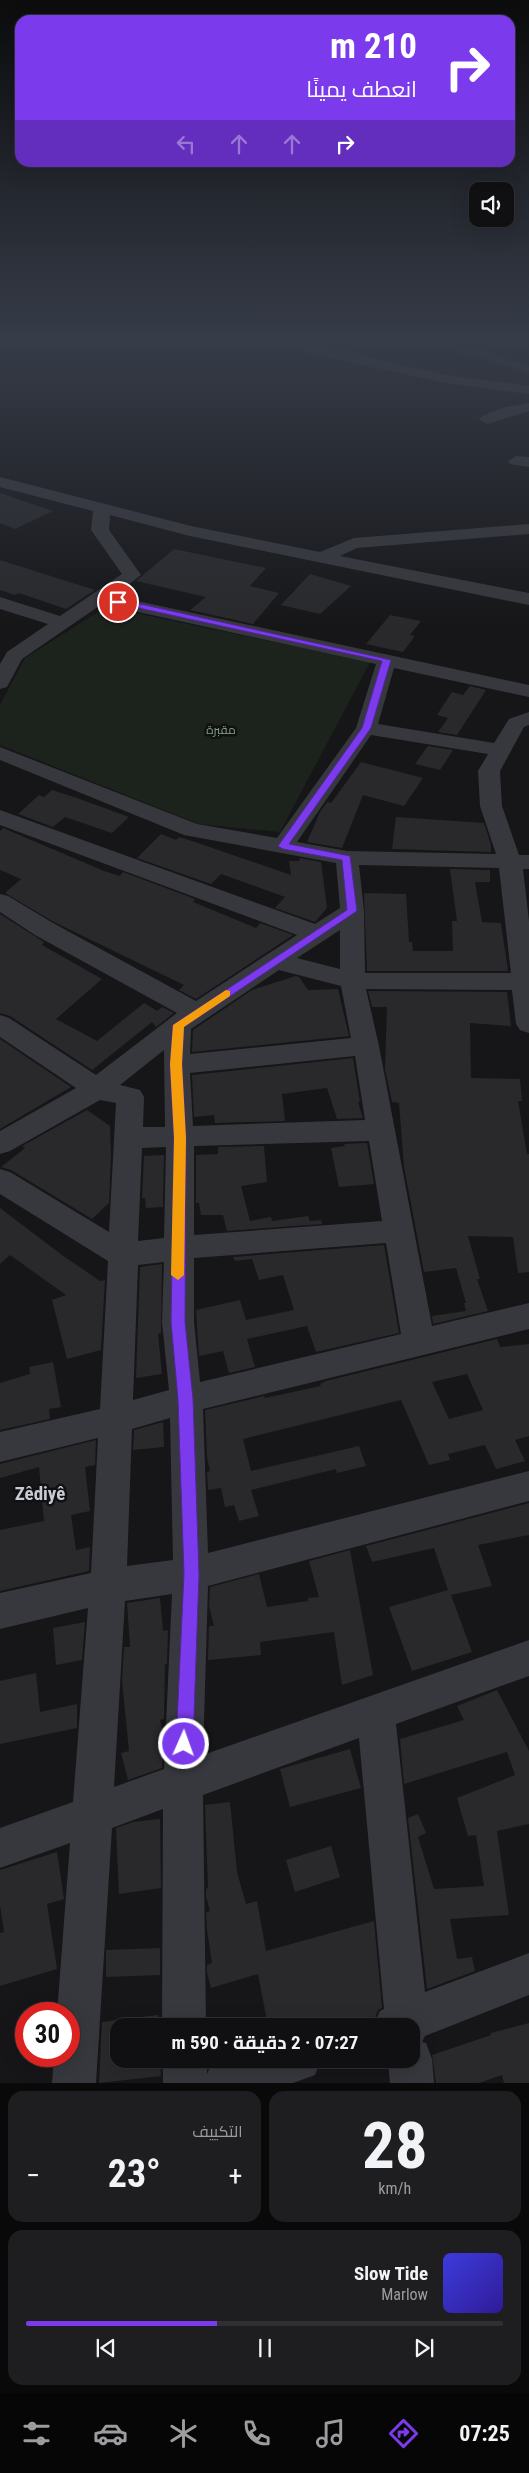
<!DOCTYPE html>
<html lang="ar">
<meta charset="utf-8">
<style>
body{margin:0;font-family:"Roboto Condensed",Cairo,sans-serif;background:#1e1e20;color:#f1f3f6;direction:rtl;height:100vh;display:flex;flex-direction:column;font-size:19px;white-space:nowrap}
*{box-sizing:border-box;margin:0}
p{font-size:16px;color:#9c9d9f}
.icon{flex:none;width:28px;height:28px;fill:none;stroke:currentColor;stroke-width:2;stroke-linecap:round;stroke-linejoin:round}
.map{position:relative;height:2083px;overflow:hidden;direction:ltr}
.side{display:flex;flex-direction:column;gap:8px;padding:8px;background:#09090a;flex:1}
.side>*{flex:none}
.hud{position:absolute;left:15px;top:15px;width:500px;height:152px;border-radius:15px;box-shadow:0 5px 20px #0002,0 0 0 1px #303032;direction:rtl;background:#7c3aed;color:#fff;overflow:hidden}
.buttons{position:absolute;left:469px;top:182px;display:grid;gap:10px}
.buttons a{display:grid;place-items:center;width:45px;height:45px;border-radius:10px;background:#101012;box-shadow:0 5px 20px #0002,0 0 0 1px #303032;font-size:25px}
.speed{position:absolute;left:15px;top:2002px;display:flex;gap:10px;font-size:25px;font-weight:700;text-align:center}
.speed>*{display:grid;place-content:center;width:65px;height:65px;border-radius:50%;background:#101012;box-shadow:0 5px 20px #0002,0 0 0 1px #303032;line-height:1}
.speed .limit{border:8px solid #d22;background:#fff;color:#111}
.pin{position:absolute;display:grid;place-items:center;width:42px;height:42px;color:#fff;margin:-21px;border:2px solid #fff;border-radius:50%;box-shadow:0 1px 5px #0007}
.me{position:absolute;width:55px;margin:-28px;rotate:2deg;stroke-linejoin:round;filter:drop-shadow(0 0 4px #0008)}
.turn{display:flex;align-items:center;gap:18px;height:105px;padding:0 15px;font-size:22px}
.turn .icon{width:65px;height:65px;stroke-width:2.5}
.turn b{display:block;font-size:35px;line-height:42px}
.lanes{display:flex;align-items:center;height:48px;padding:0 15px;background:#0003;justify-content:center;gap:25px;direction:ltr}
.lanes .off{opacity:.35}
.big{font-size:38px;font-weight:700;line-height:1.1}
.side .card{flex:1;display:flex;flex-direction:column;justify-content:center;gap:8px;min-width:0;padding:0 18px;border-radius:15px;background:#1e1e20}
.side .dial{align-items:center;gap:0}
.dial b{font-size:65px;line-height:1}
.song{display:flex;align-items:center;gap:15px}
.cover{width:60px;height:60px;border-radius:8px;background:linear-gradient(135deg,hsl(240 70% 55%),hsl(250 70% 35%))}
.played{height:5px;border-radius:2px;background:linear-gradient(90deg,#7c3aed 40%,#303032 40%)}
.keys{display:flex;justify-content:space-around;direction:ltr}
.heat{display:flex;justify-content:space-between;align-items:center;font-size:28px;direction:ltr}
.side .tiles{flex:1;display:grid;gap:8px;grid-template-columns:1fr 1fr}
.card:last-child{grid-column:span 2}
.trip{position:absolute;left:110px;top:2018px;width:310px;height:50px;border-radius:15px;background:#101012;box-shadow:0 5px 20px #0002,0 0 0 1px #303032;font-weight:700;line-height:50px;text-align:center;direction:rtl}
.tab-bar{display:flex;height:80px;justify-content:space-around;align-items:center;background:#060607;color:#9c9d9f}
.tab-bar .icon{width:35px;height:35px}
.tab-bar .current{color:#7c3aed}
.tab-bar b{font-size:22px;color:#f1f3f6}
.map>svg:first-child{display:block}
</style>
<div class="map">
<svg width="529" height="2083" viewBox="0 0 529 2083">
<rect width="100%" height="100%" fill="#161618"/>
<path fill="#1c231d" d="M106 607 370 662 280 832 199 824 0 745V705L25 658Z"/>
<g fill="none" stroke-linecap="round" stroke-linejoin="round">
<path fill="#2c353c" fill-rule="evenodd" d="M415 337H436L529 365V373Z"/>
</g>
<path fill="#29292c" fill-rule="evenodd" d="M0 493 53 511 15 529 0 523Z
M174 549 266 568 250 586 279 593 253 624 190 610 206 597 136 581Z
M0 560 95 590 66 609 19 593 15 595 0 590Z
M310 574 351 586 320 614 281 605Z
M390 615 421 621 410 635 415 636 403 652 366 644Z
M470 686 486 690 457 735 438 732 448 718 437 715 452 692 463 695Z
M428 746 453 750 440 770 415 764Z
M361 762 423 778 404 806 363 795 342 848 307 842 320 812 327 802 331 803Z
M52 790 77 798 129 817 112 833 65 817 53 827 18 814 39 795 44 797Z
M396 817 484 823 491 845V852L392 849Z
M3 828 104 871 120 876 123 872 195 899 193 902 256 928 260 923 293 935 196 999 179 990 184 985 54 922 5 893 21 879 0 870V831Z
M161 834 176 840 179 837 195 842 291 875 289 861H299L300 858 321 862 327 908 315 922 275 908 285 897 221 874 211 884 137 858Z
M450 869 490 870V882H475L482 922 501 923 508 971H367L364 893 406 894 409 942H412L413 951H453L452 921H457Z
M0 914 44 942 42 945 102 979 56 1019 97 1041 144 1003 157 1011 162 1007 174 1013 156 1027 152 1022 92 1070 10 1016 0 1013Z
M296 976 299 977 308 990 338 989 349 1036 192 1052 193 1030 252 990Z
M368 991 507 992 511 1026 470 1023 471 1078 520 1079 522 1101H518L527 1154H529V1272L518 1273 513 1237 468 1236 480 1279H477L488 1311 433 1324 432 1316 466 1311 464 1303H466L456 1268 424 1272 404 1167 399 1103 392 1102 385 1069 387 1007H372Z
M0 1039 71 1087 0 1129Z
M353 1058 360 1102H358L363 1118 337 1119 327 1088 282 1094 285 1121 215 1123 214 1115 194 1117 192 1075Z
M87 1110 110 1126 111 1154 109 1203 92 1219 11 1170 1 1167 25 1148 22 1146Z
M367 1143 374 1184 339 1187 331 1148 345 1146 344 1144Z
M264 1146 267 1182 241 1186 250 1221 271 1217 272 1221 308 1216 310 1221 321 1220 322 1224 227 1231 223 1215H201L199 1203H196V1155L218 1154V1147Z
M164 1155 163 1207 146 1208 145 1198H142L144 1156Z
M0 1208 62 1255 100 1281 105 1280 101 1350 67 1359 52 1300 66 1295 10 1255 0 1264Z
M384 1245 399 1333 316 1352 307 1326 247 1339 255 1367 229 1373 223 1351 199 1356 196 1310 240 1300 246 1320 294 1310 283 1275 259 1280 252 1259 235 1261 233 1257Z
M162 1264 161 1333 158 1334 162 1374 136 1378 140 1267Z
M497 1339 500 1347 529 1344V1436L515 1440 525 1461 496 1469 485 1445 448 1454 450 1460 429 1465 401 1400 243 1439 251 1471 359 1446 366 1466 337 1473 336 1469 251 1490 259 1516 239 1521 234 1505 225 1507 221 1488 208 1490 207 1472 210 1471 207 1457 205 1410 264 1396 265 1398 321 1386 320 1384 326 1381ZM467 1374 483 1410 449 1419 432 1382Z
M53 1362 61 1407 49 1409 50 1419 0 1430V1383L30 1374 29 1367Z
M163 1422 164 1447 133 1450 134 1430Z
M96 1440 95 1465 85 1467 90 1511 71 1515 76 1550 90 1547 89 1571 0 1591V1530L44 1521 39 1467 0 1478V1464Z
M529 1503V1535L478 1545 492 1586 451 1595 472 1652 412 1671 389 1607 448 1590 434 1548 372 1562 366 1546Z
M350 1550 373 1675 342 1685 334 1632 260 1642 261 1655 208 1660 209 1626H214L209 1606 210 1587 259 1574 267 1607 308 1601V1598L319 1597 309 1561Z
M160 1598 163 1631 168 1630 167 1664H165L164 1719 160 1720 164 1735 162 1768 128 1780 121 1753 129 1751 122 1681 124 1647H130L127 1603Z
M85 1622 82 1660 56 1665 53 1628Z
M36 1673 40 1712 77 1704V1728L0 1744V1681Z
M497 1690 529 1751V1824L497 1831 509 1915 450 1919 457 1959 472 1957 475 1971 427 1989 408 1818 418 1814 426 1833 418 1837 434 1889 484 1886 476 1835 468 1836 457 1798 515 1775 507 1752 404 1784 400 1739 464 1720 457 1706Z
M350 1749 361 1788 290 1807 280 1769Z
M230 1802 237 1872 246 1904 257 1901 266 1951 374 1921 382 2008 378 2010 374 2020 353 2026H268L258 1974 211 1988 207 1973V1965L212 1963 207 1930 206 1912 210 1911 206 1897V1889L208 1888 205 1805Z
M160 1819 161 1888 119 1894 116 1828 133 1822Z
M331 1846 340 1877 295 1892 286 1860Z
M57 1852 64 1899 47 1904 57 1969 0 1986V1933L4 1932 0 1905V1870Z
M160 1948V1975L106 1977V1950Z
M158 2015 159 2026H119V2059H160L161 2076 99 2083 102 2022Z
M529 2023V2083H504L502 2075 479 2083H436L432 2055 491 2035V2033Z"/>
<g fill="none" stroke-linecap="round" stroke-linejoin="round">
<path fill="#37383d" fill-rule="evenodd" d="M260 337H285L446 375 529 386V394L446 383 339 360 262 340Z
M529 403V411L487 424 479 419 482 416 506 407Z
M516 456 529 457V467L510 464 508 461Z
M0 477 191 526 320 552 354 538 529 524V534L357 548 340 556 529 593V605L190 536 110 515 109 530 141 575 114 596 529 685V697L394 668 378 724 494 743 509 719 529 712V725L524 727 500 771 502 806 519 855H529V869H523L529 921V1033L520 1030 516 1024 512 990 366 989 379 1046 432 1326 529 1303V1329L203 1409 208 1553 529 1471V1501L208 1586 203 1755 529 1640V1676L396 1724 425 1992 529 1953V1995L425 2036 422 2042 426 2043 432 2059 434 2083H390L388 2059H411V2026H373L380 2011 384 2009 359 1738 203 1795 206 2026H162L163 1809 112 1828 96 2083H52L54 2056H69V2014H57L70 1843 0 1868V1828L73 1802 88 1608 0 1629V1593L91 1573 98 1438 0 1462V1432L100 1409 108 1261 0 1194V1169L10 1172 109 1232 116 1103 100 1100 10 1151 0 1154V1131L76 1088 0 1037V1015L9 1018 96 1075 177 1013 35 935 0 912V894L8 896 53 923 196 1001 297 935 0 825V810L315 924 340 908 336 863 184 835 0 760V747L197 824 277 838 356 728 376 664 102 604 22 659 7 687 0 689V664L7 652 48 624 0 609V597L60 616 122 574 91 530 93 511 0 487ZM371 735 488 754 478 771 480 806 496 854 347 851 297 842ZM359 865 499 868 511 973H365L364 911ZM340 930V969L297 958ZM279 970 341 986 351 1038 190 1054 191 1029ZM164 1050 165 1127H143L144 1097 140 1090 120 1085ZM355 1056 365 1120 193 1126 190 1073ZM369 1141 382 1221 194 1235V1146ZM166 1147 164 1238 138 1241 142 1148ZM386 1243 401 1334 200 1382 194 1322V1258ZM164 1262 162 1322 169 1390 133 1400 138 1265ZM170 1418 173 1560 127 1566 132 1429ZM172 1594 164 1769 114 1787 125 1601Z
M163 2059H207V2074L210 2067 232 2059H321L315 2075 293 2083H163Z"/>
</g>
<linearGradient id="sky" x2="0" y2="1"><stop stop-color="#0c0c0d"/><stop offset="0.54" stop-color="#363c48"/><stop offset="1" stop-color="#363c48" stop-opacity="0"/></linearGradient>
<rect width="529" height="629" fill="url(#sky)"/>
<path fill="#7c3aed" stroke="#51269a" d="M118 599 391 660 371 728 289 844 350 856 357 911 184 1027 182 1064 186 1138 185 1322 193 1399 199 1574 193 1744 190 1750 184 1753 179 1750 176 1744 184 1574 178 1399 171 1322 174 1138 170 1064 173 1025 347 910 342 860 283 849 278 846 362 728 382 661 116 603V600Z"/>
<path fill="#f59e0b" d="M226 990 230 991V996L184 1027 182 1064 186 1138 184 1275 178 1280 171 1275 174 1138 170 1064 173 1025Z"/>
<g text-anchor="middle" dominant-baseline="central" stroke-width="5" stroke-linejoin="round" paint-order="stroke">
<g font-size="12" fill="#7fa381" stroke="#111113">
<text x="221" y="730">مقبرة</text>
</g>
<g font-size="19" font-weight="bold" fill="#c9ccd4" stroke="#111113">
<text x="40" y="1493">Zêdiyê</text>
</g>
</g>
</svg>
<div class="buttons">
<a><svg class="icon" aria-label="sound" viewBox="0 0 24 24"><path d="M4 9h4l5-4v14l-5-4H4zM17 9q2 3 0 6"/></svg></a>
</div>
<div class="speed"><div class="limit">30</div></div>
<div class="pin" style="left:118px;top:602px;background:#d93025"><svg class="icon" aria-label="arrive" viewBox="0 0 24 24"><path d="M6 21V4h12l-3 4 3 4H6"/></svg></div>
<svg class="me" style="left:184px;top:1744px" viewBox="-20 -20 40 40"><circle r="17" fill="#7c3aed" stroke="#fff" stroke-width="3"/><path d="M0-11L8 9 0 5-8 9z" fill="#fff"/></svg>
<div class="trip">07:27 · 2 دقيقة · 590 m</div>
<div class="hud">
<div class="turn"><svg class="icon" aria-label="right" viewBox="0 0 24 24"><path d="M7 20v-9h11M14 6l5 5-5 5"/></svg><div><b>210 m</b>انعطف يمينًا</div></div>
<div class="lanes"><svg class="icon off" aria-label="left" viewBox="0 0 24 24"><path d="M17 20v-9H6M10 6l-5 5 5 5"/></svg><svg class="icon off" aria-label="ahead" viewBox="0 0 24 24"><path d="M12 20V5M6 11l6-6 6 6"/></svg><svg class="icon off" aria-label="ahead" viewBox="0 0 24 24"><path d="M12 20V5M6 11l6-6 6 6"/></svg><svg class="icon" aria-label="right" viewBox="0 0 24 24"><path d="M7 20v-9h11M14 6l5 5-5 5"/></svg></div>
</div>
</div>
<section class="side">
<div class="tiles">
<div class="card dial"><b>28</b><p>km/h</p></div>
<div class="card"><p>التكييف</p>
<div class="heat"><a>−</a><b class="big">23°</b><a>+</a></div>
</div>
<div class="card">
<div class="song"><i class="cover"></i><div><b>Slow Tide</b><p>Marlow</p></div></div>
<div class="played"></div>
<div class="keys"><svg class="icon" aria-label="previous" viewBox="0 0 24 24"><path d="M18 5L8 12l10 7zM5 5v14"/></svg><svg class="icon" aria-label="pause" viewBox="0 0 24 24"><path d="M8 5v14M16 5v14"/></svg><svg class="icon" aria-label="next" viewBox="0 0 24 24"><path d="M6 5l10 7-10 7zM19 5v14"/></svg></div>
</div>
</div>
</section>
<nav class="tab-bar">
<b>07:25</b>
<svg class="icon current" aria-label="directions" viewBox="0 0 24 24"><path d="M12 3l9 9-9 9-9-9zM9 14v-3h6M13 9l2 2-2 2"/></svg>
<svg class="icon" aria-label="music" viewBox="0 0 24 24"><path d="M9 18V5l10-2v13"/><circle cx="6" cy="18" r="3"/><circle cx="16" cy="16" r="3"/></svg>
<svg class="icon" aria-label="phone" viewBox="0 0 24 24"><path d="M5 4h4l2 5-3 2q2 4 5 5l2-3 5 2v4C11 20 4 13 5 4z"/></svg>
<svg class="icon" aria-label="climate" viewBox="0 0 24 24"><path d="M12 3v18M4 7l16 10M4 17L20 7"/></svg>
<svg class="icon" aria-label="car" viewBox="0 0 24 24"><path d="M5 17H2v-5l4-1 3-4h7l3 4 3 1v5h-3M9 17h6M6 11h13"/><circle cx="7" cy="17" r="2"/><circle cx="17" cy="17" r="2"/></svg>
<svg class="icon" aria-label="filters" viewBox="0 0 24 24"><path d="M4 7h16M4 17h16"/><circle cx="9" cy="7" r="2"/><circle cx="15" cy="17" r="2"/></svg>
</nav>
